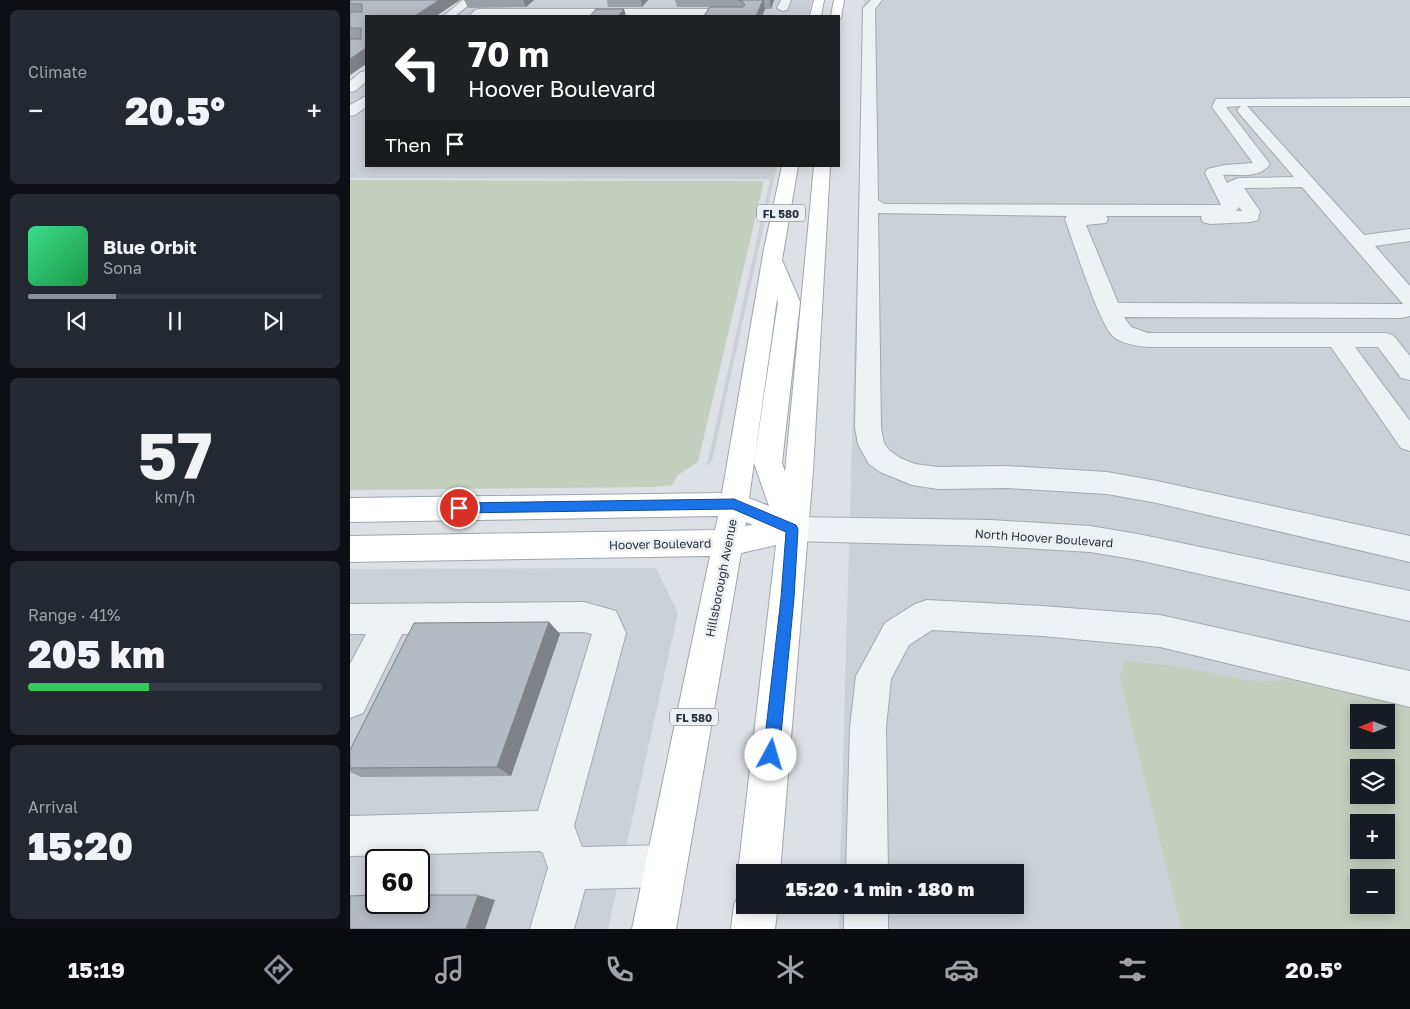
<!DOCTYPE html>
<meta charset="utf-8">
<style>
body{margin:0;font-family:"Golos Text",sans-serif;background:#242831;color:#f1f3f6;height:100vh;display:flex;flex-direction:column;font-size:19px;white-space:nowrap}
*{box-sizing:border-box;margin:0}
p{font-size:16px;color:#9ea1a6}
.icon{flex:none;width:28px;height:28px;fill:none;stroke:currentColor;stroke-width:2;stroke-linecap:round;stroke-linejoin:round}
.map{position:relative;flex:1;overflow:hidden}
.details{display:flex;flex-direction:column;gap:10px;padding:10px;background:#0d0f14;width:350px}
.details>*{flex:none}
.banner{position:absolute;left:15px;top:15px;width:475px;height:152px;border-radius:0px;box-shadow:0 2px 12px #0003;background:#202124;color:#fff;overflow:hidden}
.needle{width:32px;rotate:269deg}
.controls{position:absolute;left:1000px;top:704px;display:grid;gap:10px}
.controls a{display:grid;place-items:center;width:45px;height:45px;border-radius:0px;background:#171b24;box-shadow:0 2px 12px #0003;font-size:25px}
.speed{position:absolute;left:15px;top:849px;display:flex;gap:10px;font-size:25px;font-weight:700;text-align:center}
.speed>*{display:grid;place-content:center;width:65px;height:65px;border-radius:50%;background:#171b24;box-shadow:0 2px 12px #0003;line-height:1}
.speed .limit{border:2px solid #111;border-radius:8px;background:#fff;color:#111}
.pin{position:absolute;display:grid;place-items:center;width:42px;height:42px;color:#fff;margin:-21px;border:2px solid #fff;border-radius:50%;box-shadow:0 1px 5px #0007}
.me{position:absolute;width:55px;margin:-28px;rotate:6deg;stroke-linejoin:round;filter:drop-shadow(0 0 4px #0008)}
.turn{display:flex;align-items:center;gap:18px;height:105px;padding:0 20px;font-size:22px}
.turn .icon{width:65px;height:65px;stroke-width:2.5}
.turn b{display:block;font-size:35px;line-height:42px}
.then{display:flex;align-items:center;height:48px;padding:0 20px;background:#0003;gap:10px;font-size:19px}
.big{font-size:38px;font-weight:800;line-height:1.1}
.details .tile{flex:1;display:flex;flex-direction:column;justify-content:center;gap:8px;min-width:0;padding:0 18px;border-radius:8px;background:#242831}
.details .dial{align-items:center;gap:0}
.dial b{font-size:65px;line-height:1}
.song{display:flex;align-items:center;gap:15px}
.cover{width:60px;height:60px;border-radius:8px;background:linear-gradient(135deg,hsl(150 70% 55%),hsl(140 70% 35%))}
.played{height:5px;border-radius:2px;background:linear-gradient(90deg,#8c9099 30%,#363941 30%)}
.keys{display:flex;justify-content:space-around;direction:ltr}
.heat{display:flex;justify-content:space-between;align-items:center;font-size:28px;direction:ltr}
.charge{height:8px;border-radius:4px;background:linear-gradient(90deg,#34c759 41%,#363941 0)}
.trip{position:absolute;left:386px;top:864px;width:288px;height:50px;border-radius:0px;background:#171b24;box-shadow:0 2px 12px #0003;font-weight:800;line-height:50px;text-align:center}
.dock{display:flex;height:80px;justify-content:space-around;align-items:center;background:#090b0e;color:#9ea1a6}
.dock .icon{width:35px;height:35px}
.dock .selected{color:#8c9099}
.dock b{font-size:22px;color:#f1f3f6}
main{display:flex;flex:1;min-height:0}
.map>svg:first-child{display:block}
</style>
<main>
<section class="details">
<div class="tile"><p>Climate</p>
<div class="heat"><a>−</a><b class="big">20.5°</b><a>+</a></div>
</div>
<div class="tile">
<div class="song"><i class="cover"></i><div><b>Blue Orbit</b><p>Sona</p></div></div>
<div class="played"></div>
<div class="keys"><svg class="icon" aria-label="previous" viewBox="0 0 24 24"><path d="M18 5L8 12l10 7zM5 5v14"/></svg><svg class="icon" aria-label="pause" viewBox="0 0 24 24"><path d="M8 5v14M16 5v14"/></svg><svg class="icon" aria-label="next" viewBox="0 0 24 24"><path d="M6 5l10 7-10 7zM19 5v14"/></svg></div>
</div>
<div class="tile dial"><b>57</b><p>km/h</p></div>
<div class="tile"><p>Range · 41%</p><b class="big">205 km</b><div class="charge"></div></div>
<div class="tile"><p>Arrival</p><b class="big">15:20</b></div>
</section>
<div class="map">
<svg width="1060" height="929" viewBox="0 0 1060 929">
<rect width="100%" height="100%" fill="#dde1e5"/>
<path fill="#cbd1d7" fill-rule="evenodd" d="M124 0H462L458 16H102Z
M514 0H1060V929H489L490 905H665V872H490ZM1009 712H1036V740H1009ZM1009 768H1036V795H1009ZM1009 822H1036V850H1009ZM1009 878H1036V905H1009Z
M16 80V166H427L362 461 354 467 358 461 420 180 415 179 0 178V92Z
M306 568 328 613 258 929H0V569ZM26 860H69V902H26Z"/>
<path fill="#c5cfbf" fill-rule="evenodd" d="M0 180 414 181 348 462 328 475 322 485 306 487 0 490Z
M775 661 826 666 908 682 930 680 953 670 1060 698V929H832L770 679ZM1009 712H1036V740H1009ZM1009 768H1036V795H1009ZM1009 822H1036V850H1009ZM1009 878H1036V905H1009Z"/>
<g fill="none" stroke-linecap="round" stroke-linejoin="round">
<defs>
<path id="minor" d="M113 0H125L105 16H93Z
M431 0H441L437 10 433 11 427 8Z
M521 0H532L525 9 528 200 534 204 871 205 855 173 857 169 875 165 903 163 862 107 866 99 1060 98V106H897L1014 235 1060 229V241L1025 246 1060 286V316L1051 318 774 317 781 327 798 333H1035L1043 335 1060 356V380L1051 378 1028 347H1005L1060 421V451L1051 448 981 347H798C787 346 773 344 764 337 750 327 723 241 715 219L717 216 528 213 531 428 534 443 539 450 550 458 565 464 588 467 657 466 757 472 807 481 1060 536V562L807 503 757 494 657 488 588 489 562 485 530 472 519 464 508 444 505 428 513 8ZM891 106 887 110 889 113 944 177 888 178 877 183 873 175C888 174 910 179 920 164L876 107ZM952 187 1053 304 768 303 736 225 756 223 758 219 756 216H852L851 218 853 222 860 224 901 222 908 220 910 211 894 188ZM889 207 892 211H886Z
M129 9H377L393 14 395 16H119L125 10Z
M16 71V82L5 91 0 92V81L11 72Z
M16 96V107L5 115 0 116V105Z
M442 517 641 520 740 526 788 534 1060 591V621L788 560 740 552 641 546 442 541 431 538 427 529 431 520Z
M577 600 692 606 810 615 1060 671V707L810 647 692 636 582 630 559 645 541 679 536 727 538 872H496L500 727 506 676 535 623 565 604Z
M234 602 266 611 276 633 224 826 232 847 315 845 330 851 336 866 330 881 315 887 235 889 224 929H180L198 868 193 853 190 851 0 856V816L188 811 242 634 234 632 52 634 13 713 0 718V664L16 634H0V604Z
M494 905H538V929H494Z"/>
<path id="major" d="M464 0H474L471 16H460Z
M484 0H494L491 18 489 19V16H481Z
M432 166H448L432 260 450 302 432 463 435 472 464 166H480L463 471 430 872H395V887L388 872 426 545 391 553 326 929H282L360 556 0 562V536L365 530 368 516 0 522V498L372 493 414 249ZM427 299 428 302 404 463 419 506 399 498ZM396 522 403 525 395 526Z
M395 888V905H428L425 929H381L384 905 391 890Z"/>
</defs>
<use href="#minor" stroke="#a3a9af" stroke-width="2"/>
<use href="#major" stroke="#9da7b0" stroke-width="2"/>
<use href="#minor" fill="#eff2f4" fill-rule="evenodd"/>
<use href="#major" fill="#fff" fill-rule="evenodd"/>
</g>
<path fill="#9ca1a7" d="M0 0H110L86 16H16V64L0 75Z
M114 0H184L176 7 118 8Z
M257 0H298L292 7H258Z
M325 0H424L421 9H415L412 16H354L359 7H327Z
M199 622 210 634 161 776 11 777 0 772V750Z"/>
<path fill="#7f8388" d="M89 0H110L86 16H65Z
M173 0H184L176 7Z
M291 0H298L292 7Z
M413 0H414L415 9 412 16H406Z
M420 0H424L421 9Z
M274 9 276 16H268Z
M16 48V64L0 75V59Z
M199 622 210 634 161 776 147 767Z
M128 895 145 900 135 929H116Z"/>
<path fill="#b5bbc2" stroke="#7f8388" d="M0 0H89L65 16H16V48L0 59V39H11V28H0V12H12V4H0Z
M388 0H413L406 16H354L360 7H393L395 5 392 1Z
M246 9H274L268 16H240Z
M199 622 147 767 0 768V750L64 623Z
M26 895V902H69V895H128L116 929H0V896Z"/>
<path fill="#1a73e8" stroke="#114b97" d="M384 499 446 525 448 529 444 598 429 755 427 760 421 763 416 760 413 755 431 598 436 532 383 509 109 513 105 512 103 508 105 505 109 503Z"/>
<g text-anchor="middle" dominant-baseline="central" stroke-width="5" stroke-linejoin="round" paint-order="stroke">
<g fill="#ecf0f3" stroke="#636a72" stroke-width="1">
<rect x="407" y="204.5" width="48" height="17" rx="4"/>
<rect x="320" y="708.5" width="48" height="17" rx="4"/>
</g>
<g font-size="11" font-weight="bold" fill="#28313b">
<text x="431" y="213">FL 580</text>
<text x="344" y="717">FL 580</text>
</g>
<g font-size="12" fill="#28313b" stroke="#ecf0f3">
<text transform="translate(694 538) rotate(4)">North Hoover Boulevard</text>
<text transform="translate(310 544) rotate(-1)">Hoover Boulevard</text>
<text transform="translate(371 578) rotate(-79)">Hillsborough Avenue</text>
</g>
</g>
</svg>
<div class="controls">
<a><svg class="needle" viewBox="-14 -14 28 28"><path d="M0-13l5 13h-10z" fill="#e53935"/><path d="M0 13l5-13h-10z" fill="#9ea1a6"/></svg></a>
<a><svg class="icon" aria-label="layers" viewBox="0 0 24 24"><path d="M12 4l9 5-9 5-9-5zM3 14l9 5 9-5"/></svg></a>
<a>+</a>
<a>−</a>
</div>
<div class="speed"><div class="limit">60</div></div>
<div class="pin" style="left:109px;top:508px;background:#d93025"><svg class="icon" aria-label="arrive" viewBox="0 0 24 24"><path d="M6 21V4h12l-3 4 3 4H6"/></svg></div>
<svg class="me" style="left:421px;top:755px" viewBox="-20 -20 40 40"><circle r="19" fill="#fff"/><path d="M0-13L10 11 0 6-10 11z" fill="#1a73e8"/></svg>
<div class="trip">15:20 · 1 min · 180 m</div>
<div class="banner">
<div class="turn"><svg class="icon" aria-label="left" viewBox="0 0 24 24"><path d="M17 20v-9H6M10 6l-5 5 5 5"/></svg><div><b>70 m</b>Hoover Boulevard</div></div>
<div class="then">Then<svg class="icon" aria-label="arrive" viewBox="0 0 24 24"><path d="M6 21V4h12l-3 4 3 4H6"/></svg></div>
</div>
</div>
</main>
<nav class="dock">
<b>15:19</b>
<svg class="icon selected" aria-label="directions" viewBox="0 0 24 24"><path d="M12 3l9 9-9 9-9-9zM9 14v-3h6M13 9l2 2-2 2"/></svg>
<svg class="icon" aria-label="music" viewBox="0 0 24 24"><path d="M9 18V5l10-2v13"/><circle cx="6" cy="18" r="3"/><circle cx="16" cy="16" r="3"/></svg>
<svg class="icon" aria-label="phone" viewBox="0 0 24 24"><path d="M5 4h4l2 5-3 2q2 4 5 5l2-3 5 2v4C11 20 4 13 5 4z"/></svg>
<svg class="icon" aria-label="climate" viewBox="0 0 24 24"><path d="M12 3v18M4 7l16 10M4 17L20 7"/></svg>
<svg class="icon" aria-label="car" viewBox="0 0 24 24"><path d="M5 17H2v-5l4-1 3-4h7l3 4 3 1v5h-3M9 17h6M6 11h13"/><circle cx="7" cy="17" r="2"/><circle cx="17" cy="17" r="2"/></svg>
<svg class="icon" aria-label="filters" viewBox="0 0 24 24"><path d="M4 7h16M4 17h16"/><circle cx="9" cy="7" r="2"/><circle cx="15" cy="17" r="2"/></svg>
<b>20.5°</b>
</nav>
